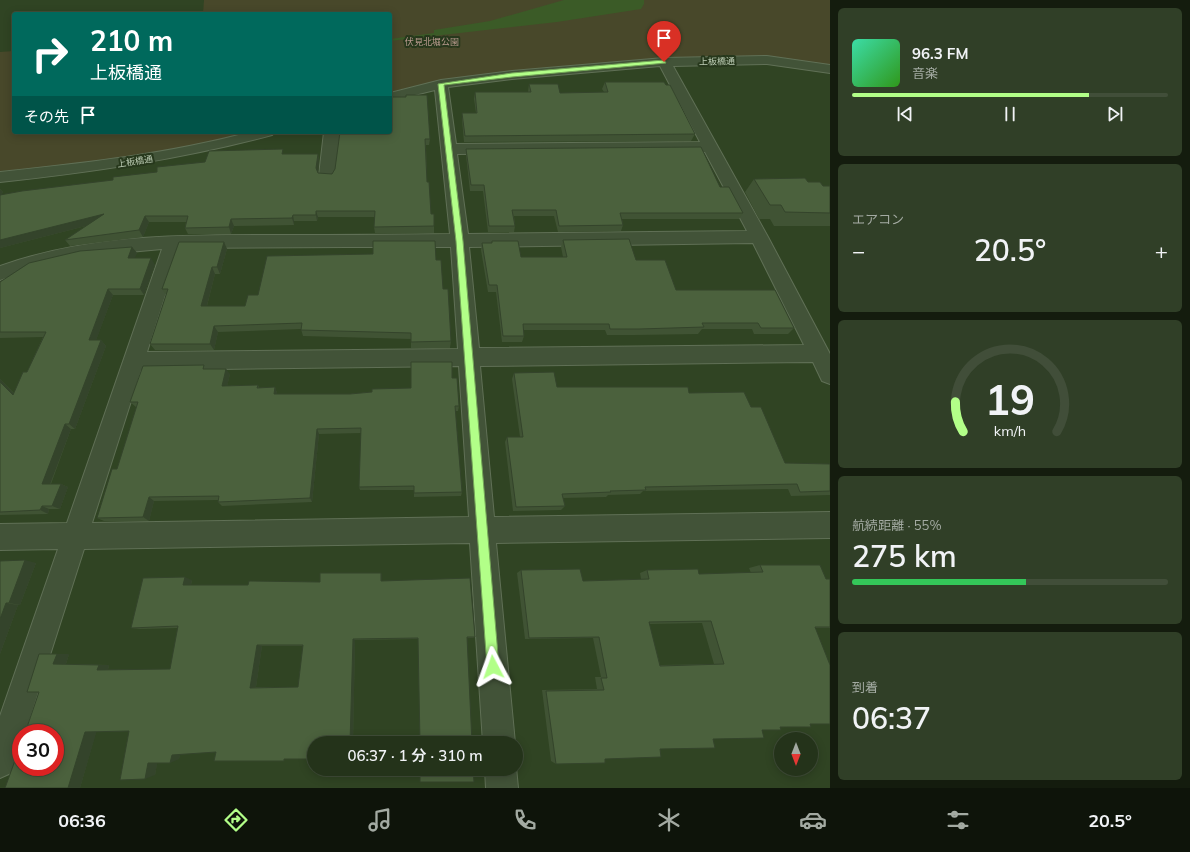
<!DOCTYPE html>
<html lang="ja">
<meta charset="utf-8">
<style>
body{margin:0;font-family:Mulish,"Noto Sans JP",sans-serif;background:#303f27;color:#f1f3f6;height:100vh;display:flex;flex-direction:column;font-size:15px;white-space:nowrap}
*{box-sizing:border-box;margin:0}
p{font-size:13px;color:#a3aaa2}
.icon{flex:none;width:22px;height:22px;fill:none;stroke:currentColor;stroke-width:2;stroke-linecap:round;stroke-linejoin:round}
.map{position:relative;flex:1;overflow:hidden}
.sheet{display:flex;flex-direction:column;gap:8px;padding:8px;background:#141c0e;width:360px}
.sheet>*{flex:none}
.guide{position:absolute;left:12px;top:12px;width:380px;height:122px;border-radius:4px;box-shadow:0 2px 10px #0003,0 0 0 1px #414e39;background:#00695c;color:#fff;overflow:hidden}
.needle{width:26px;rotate:180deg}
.buttons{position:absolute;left:774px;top:732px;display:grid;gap:8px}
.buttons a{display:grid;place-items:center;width:44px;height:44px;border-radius:50%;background:#24331a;box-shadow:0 2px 10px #0003,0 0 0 1px #414e39;font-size:20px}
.speed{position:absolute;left:12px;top:724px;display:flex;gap:8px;font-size:20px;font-weight:700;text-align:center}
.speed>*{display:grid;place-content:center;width:52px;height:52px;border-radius:50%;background:#24331a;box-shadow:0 2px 10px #0003,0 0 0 1px #414e39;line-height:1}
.speed .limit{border:6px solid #d22;background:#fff;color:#111}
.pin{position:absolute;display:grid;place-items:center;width:34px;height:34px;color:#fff;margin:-41px -17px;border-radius:50% 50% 50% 0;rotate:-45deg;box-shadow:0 0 4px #0007}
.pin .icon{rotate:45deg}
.me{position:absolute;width:44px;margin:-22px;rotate:356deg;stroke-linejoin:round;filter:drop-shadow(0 0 3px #0008)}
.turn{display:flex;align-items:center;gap:14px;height:84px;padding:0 12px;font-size:18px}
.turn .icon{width:52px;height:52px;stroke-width:2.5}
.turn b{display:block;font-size:28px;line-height:34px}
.then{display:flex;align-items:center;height:38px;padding:0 12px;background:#0003;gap:8px;font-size:15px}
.big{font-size:30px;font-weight:600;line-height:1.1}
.sheet .card{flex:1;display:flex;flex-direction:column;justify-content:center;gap:6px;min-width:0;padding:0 14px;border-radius:6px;background:#303f27}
.sheet .dial{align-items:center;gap:0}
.dial svg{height:104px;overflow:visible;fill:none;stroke:#414e39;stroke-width:7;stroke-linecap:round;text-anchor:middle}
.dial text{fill:#f1f3f6;stroke:none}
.song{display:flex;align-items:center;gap:12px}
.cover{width:48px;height:48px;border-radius:6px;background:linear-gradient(135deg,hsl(160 70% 55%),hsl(110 70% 35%))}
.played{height:4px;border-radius:2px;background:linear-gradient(90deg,#b2ff88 75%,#414e39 75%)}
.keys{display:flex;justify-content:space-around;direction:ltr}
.heat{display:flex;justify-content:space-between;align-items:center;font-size:22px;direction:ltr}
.charge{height:6px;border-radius:3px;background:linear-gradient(90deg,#34c759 55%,#414e39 0)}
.trip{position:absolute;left:307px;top:736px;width:216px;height:40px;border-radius:20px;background:#24331a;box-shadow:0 2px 10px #0003,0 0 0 1px #414e39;font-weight:600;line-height:40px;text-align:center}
.tabs{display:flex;height:64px;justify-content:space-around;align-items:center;background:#0e140a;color:#a3aaa2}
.tabs .icon{width:28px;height:28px}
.tabs .current{color:#b2ff88}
.tabs b{font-size:18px;color:#f1f3f6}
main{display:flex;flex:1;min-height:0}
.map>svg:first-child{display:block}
</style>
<main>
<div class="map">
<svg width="830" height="788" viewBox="0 0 830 788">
<rect width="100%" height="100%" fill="#304423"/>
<path fill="#48482a" d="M204 0H830V66L760 58 647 59 487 74 428 83 390 92V14H203Z
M14 51V132H250C170 156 83 164 0 171V52Z"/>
<path fill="#3b5b27" d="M564 0H644V4L641 9 557 22 390 41V39L434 33V30L490 21Z"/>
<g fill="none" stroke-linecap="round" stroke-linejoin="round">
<defs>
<path id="minor" d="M767 56 830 65V73L767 64 673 66 768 237 830 354V384L822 381 813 362 480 366 494 517 830 512V538L496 543 515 743H483L470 543 84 549 25 733H21C21 748 17 760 11 773L0 778V716L58 549 0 550V524L67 523 162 249 85 256 33 268 0 280V266C87 235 174 235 266 235 327 235 389 235 450 234L435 90 390 101V93L441 80 512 71 664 58ZM660 66 700 142 456 144 448 87 512 79ZM705 152 747 231 468 234 457 154ZM753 243 804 345 479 348 469 247ZM347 247H451L458 349 147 352 180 248ZM459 366 469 517 92 523 141 370Z
M250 132H275L272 135C183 159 92 172 0 182V172C84 163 168 154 250 132Z
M324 132H340L335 175 333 179 327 180 321 179 319 175Z
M516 767 518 788H486L485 769H516Z"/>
</defs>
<use href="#minor" stroke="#607056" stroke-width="2"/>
<use href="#minor" fill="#425338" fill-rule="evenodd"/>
</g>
<path fill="#405334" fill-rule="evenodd" d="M605 82 666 85 695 134 691 141 464 142 462 120V113H476L474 99 475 92H528L529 84 560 93 604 92 602 89Z
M340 132 430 139 429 145H426L427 182 431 214 434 226V233H375L374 227 375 217H318L317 221H294V225L234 226 231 234H188L185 228 186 222H149L143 237 70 246 65 240 86 226 0 248V189L3 192 1 195 113 180 157 172 285 154H318L319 161 318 172V173L332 174 335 169Z
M466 149 720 187 743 213 739 219H622L623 225 621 231 558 232 554 216H514L515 226 514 232H488L483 191H470L466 155Z
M754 179 808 182 823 186H830V226H774L770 219H759L745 192Z
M563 240 636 260 676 290 794 328 788 334H754L752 329H702L698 334 635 335H607L605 330H524V336L522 342H502L496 292H488L481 250 482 243H491L492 241 521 257H563L561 247Z
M224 242 227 249 220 274H215L207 306H245L258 295 436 260 443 289 451 341 450 348H411V339L303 336 301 329 218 332 214 350H155L150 344 166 295 162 289Z
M132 247 137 253 134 258 155 265 144 295H113L96 340H101L106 346 75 429H71L51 484H61L68 487 60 509H49L48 514 0 515V379L14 393 27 372 43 337 0 338V282Z
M207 369 230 374 227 386 258 385 259 388 275 387 277 393V394H350L411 388 452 378 459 406 458 411H455L462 492 461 496 414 497V490H360L359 487 361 433 319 434 312 502 222 506 218 502V500L154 501 149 521H104L97 518 117 469 137 407H136L130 402Z
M514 373 557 387 689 393 751 407 785 463 830 464V495L791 496 788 489 643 491 640 494 608 495 606 497 563 498 565 506 561 510 513 511 505 442 507 437H520L512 379Z
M0 561 36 563 20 605H18L0 654Z
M760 565 826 579H830V628H815L810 724 780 727 762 730 713 739 605 759 556 764 551 761 542 690 597 689 595 677H601L593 638 525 639 517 573 521 570 583 581 641 579 640 573 647 570 699 574 751 573 749 568ZM702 623 714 664 660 665 649 624Z
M381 573 382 576V581L475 637 473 638 355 640 353 743 216 752 180 754 179 759 157 763 155 775 129 731 96 732 80 788H5L25 733 69 654 66 664 109 665 108 670 170 669 178 628 140 629 131 628 192 580 191 585H248L320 582ZM262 646H303L298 687H256Z"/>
<path fill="#34442b" d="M318 154 319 161 318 175 316 168Z
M0 189 3 192 0 198Z
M316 211 318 217 317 221 316 215Z
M104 214 109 220 0 248V240Z
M293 215 294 221V225L292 218Z
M145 216 149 222 143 237 139 230Z
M231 219 234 226 231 234 229 227Z
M224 242 227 249 220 274 217 267Z
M132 247 137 253 132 265 128 258Z
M151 258 155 265 144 295 140 289Z
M212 267 215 274 205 313 201 306Z
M108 289 113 295 94 346 89 340Z
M214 326 218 332 214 350 210 344Z
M101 340 106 346 75 429 69 424Z
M226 369 230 374 226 391 222 386Z
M0 379 20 400 13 395 0 382Z
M275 387 277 393V399L274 394Z
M65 424 71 429 49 487 42 484Z
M317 429 319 434 312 502 310 498Z
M61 484 68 487 60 509 52 506Z
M149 497 154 501 149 521 143 517Z
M42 506 49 509 48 514 40 510Z
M25 560 36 563 20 605 9 603Z
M381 573 382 576V584L381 581Z
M185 577 192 580 190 588 183 585Z
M6 603 18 605 0 654V619Z
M353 639 355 640 353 743H350Z
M257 645 262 646 256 687 250 688Z
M57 654H69L66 664H53Z
M99 665H109L108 670H97Z
M97 730 80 788H68L85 732Z
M181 752 179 759 170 763 172 755Z
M158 759 155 775 145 779 148 763Z"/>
<path fill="#4b613d" stroke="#34442b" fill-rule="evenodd" d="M605 82H664L666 85H670L695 134 465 136 462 113H477L475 92H531L529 84H558L560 93 608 92Z
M406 95H427L430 139H425L427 182H429L431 214H434V226L374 227 375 211H316V215H293L292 218 231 219 229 227 185 228 188 216H145L139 230 65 240 104 214 0 240V195L22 191 113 180V177L157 172V167L205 162 209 151 283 149 282 154H318L316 168 318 173 332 174 335 169 340 132H390V97H406Z
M701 147 720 187H729L743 213H620L623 225 559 226 556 210H512L515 226H489L484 185H471L466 149Z
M805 178 808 182H820L823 186H830V213L785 212 781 205H770L754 179Z
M629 239 636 260H665L676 290H775L794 328H761L758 323H702L704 327 639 329H610L609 324H523L524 336H503L497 285H489L482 243H492V241H518L521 257H567L563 240Z
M373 241H435L436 260H441L443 289H448L451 341 411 342V333L301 330 302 323 214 326 210 344H150L168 289H162L179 242H224L217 267H212L201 306H245L248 295H258L267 256 373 254Z
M132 247 128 258H151L140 289H108L89 340H101L69 424H65L42 484H61L52 506H42L40 510 0 512V382L13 395 23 372H27L46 332H0V282L29 263 80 251Z
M411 362H452V378H457L459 406H455L462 492 414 493V486L359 487 361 428 317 429 310 498 218 502 219 496 149 497 143 517 97 518 112 469H117L138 402H130L143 366 204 365 203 369H226L222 386 258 385 257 388 275 387 274 394H350L372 392V389L411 388Z
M554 372 557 387H688L689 393 744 392 751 407H761L785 463 830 464V491L800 492 797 484 645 487 646 490 610 491 611 492 562 494 565 506 516 507 507 437H523L514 373Z
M25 560 9 603H6L0 619V561Z
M760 565H820L826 579H830V627H815L830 665V724H810L811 727H780L781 730H762L764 738 713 739 715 748 660 749 661 757 605 759V763L556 764 546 691 604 690 601 678H607L599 637 529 638 521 570 580 569 583 581 649 579 647 570 698 569 699 574 763 572ZM711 621 724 664 660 666 649 622Z
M320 573H381V581L470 578 475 637H467L472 743H420L418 638 353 639 350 743H314V759H284V761H214L216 752 172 755 170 763H148L145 779 120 780 129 731 85 732 68 788H5L21 744V767H55V733H25L39 692H27L39 654H57L53 664 99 665 97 670 170 669 178 626 131 628 143 578 185 577 183 585H248L249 581 320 582ZM257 645H303L298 687 250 688Z
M420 769H473L474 782H420Z"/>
<path fill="#b2ff88" stroke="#74a658" d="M664 60 666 63 512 77 444 85 463 241 499 667 497 671 493 673 488 671 487 667 456 241 438 84 512 73Z"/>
<g text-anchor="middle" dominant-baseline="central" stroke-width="4" stroke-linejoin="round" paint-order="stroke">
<g font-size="9" fill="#b89a8e" stroke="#27381c">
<text x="432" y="41">伏見北堀公園</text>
</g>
<g font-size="9" fill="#bdcdb5" stroke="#27381c">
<text transform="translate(717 61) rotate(-1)">上板橋通</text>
<text transform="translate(135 161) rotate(-9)">上板橋通</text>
</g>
</g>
</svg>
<div class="buttons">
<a><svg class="needle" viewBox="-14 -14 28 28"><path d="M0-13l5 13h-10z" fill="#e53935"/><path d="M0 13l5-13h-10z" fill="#a3aaa2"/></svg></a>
</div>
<div class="speed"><div class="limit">30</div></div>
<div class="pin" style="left:664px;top:62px;background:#d93025"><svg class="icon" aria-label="arrive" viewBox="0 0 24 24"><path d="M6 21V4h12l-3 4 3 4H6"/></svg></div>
<svg class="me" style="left:493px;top:667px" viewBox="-20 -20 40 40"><path d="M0-17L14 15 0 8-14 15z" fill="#b2ff88" stroke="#fff" stroke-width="4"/></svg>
<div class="trip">06:37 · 1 分 · 310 m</div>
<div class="guide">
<div class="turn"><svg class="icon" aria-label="right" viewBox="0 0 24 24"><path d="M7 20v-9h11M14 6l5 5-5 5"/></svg><div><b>210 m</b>上板橋通</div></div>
<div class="then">その先<svg class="icon" aria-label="arrive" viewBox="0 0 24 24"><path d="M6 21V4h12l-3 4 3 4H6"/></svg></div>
</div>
</div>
<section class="sheet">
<div class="card">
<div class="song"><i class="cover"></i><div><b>96.3 FM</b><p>音楽</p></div></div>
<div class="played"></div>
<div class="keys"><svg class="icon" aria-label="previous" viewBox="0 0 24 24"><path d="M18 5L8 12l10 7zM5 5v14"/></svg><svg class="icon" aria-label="pause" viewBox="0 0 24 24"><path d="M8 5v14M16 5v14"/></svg><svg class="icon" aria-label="next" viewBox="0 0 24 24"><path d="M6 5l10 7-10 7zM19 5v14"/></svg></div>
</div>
<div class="card"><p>エアコン</p>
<div class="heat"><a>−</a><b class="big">20.5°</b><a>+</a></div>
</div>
<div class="card dial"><svg viewBox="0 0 100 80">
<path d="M14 69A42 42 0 1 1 86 69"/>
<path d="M14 69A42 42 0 0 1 8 46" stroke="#b2ff88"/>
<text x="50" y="56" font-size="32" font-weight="700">19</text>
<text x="50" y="72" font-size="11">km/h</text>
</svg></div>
<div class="card"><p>航続距離 · 55%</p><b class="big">275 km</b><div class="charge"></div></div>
<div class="card"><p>到着</p><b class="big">06:37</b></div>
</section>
</main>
<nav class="tabs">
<b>06:36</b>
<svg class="icon current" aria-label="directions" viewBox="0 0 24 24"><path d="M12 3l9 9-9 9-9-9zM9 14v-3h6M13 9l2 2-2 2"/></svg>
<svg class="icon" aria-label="music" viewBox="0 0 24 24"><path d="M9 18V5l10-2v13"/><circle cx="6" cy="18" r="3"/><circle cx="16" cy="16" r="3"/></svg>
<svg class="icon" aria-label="phone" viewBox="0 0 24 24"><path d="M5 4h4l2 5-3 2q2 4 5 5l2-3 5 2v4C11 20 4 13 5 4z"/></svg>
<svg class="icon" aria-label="climate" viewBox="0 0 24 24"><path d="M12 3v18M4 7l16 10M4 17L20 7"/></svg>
<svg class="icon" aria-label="car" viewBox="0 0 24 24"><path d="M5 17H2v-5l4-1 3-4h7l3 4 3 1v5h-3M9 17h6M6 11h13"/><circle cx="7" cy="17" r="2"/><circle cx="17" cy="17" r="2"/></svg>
<svg class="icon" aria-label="filters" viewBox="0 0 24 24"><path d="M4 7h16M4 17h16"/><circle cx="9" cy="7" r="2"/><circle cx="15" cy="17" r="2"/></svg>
<b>20.5°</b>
</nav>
